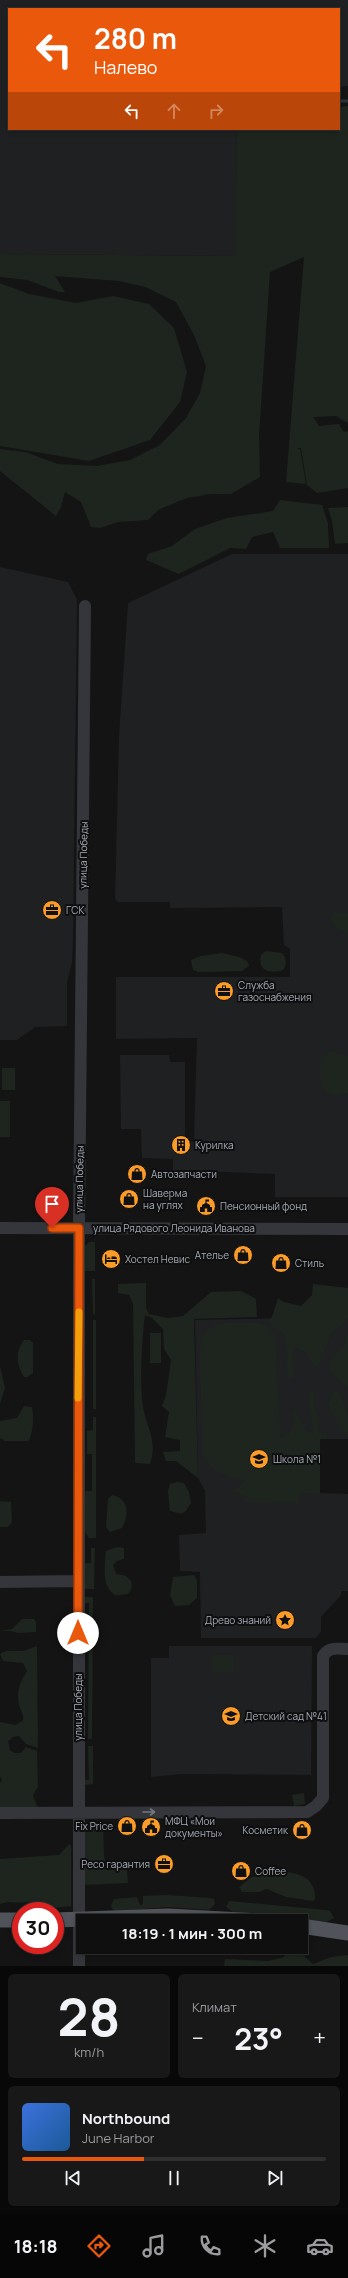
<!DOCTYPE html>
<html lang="ru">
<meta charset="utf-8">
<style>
body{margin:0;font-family:Manrope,sans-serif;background:#181819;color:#f1f3f6;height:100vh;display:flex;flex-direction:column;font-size:15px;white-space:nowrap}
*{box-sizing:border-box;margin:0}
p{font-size:13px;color:#9b9c9f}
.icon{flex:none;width:22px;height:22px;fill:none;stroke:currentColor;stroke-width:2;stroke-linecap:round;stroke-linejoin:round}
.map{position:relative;height:1966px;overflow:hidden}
.panel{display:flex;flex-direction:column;gap:8px;padding:8px;background:#080809;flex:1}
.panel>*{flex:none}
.top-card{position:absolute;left:8px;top:8px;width:332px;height:122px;border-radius:0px;box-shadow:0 2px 6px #0003,0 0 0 1px #2f2f30;background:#ea580c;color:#fff;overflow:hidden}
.speed{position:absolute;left:12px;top:1902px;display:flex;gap:8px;font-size:20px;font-weight:700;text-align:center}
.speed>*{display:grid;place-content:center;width:52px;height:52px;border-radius:50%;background:#0f0f10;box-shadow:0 2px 6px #0003,0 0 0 1px #2f2f30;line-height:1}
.speed .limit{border:6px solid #d22;background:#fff;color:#111}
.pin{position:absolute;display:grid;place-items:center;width:34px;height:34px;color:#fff;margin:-41px -17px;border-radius:50% 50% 50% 0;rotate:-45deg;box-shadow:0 0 4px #0007}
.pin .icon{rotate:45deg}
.me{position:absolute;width:44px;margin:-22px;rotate:0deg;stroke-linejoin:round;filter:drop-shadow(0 0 3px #0008)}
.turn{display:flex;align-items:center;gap:14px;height:84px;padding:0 20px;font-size:18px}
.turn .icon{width:52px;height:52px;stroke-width:2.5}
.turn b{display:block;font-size:28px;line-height:34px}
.lanes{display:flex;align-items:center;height:38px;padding:0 20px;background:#0003;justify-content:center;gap:20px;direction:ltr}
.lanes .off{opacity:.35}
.big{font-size:30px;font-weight:700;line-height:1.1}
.panel .card{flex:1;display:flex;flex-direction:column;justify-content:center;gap:6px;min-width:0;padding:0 14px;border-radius:6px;background:#181819}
.panel .dial{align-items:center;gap:0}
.dial b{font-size:52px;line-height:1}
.song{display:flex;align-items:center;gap:12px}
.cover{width:48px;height:48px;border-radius:6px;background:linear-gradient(135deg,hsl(220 70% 55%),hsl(210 70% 35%))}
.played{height:4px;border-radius:2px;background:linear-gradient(90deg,#ea580c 40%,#2f2f30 40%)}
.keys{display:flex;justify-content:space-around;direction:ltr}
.heat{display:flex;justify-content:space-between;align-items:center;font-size:22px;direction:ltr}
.panel .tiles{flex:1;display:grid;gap:8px;grid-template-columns:1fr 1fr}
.card:last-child{grid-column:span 2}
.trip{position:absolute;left:76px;top:1914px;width:232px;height:40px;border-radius:0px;background:#0f0f10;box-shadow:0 2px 6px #0003,0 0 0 1px #2f2f30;font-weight:700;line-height:40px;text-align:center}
.tabs{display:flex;height:64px;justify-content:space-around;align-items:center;background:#060606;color:#9b9c9f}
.tabs .icon{width:28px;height:28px}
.tabs .current{color:#ea580c}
.tabs b{font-size:18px;color:#f1f3f6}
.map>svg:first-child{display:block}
</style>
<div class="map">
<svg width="348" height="1966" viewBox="0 0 348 1966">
<rect width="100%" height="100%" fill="#141415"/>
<path fill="#1f2022" d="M0 0H348V86L339 87V9H9V129H237L236 256 0 254Z
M232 554H348V1197H275V1174L173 1170V1159L142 1158 141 1129H121L120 1055H169L170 1062H185V1141L194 1142 197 1038 116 1039V977H290V949L284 945 282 907 170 908V902H118L115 899 119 736 128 603Z
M0 567 68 582 77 600 73 941 72 962 67 983V1026L35 1027 17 1040H0Z
M348 1317V1439H320V1493L348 1494V1591H341V1595L321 1617V1632L316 1638H201L200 1572 180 1571 179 1535 206 1533 205 1491 198 1478 195 1320Z
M169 1646H312L311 1775 183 1774 151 1777V1658H169Z"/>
<path fill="#1d251e" d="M348 106V423L336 416 313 417 319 426 339 424 344 432 348 431V488L317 493 307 485 301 448H297L300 449 306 484 286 482 304 257 270 272 259 436 260 477 231 494H211L187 498 158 510 148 520 118 522 100 528 91 527 81 502 65 492 61 507 56 516 0 471V449L25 452 58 464 97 466 130 460 160 445 186 418 200 393 206 366 194 335 176 302 145 287 119 281 55 276 65 292H59L27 280 0 277V254L235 256 237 129H339V107Z
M0 283 29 294 76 303 113 296 149 304 174 328 187 372 180 402 150 440 89 461 0 446Z
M280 500 322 505 328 523 329 548H280L273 532 252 537 246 549 230 548 179 574 146 560 148 554 172 546 195 529 227 518 273 511Z
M348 507V543L335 544 332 521 328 508Z
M334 913H348V933L335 927 330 918Z
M266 951 282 953C287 959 287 964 283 970 270 974 257 971 261 955Z
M222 953 239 957 247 961 249 966 242 971 199 972 193 970 191 960 201 956Z
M330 1051 348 1056V1093L337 1096 325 1092 321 1083V1058Z
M2 1068H15V1090H2Z
M0 1101H10V1137H0Z
M89 1242H95V1271H85V1246Z
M92 1279H95V1314L93 1315Z
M146 1283V1308L149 1314 168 1318 183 1316 211 1292 241 1291 256 1299 257 1317 194 1319 198 1478 176 1461H166L163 1452 180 1451V1440L165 1437 169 1412 162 1406 166 1395 171 1360 164 1349 163 1329 152 1318 145 1315C142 1338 140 1375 142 1398 143 1424 159 1437 150 1464L135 1463 133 1304 129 1295 118 1293V1284Z
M313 1284 348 1288V1319L332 1333 320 1362 315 1368 305 1351 294 1347C291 1361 296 1368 293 1379L288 1378 285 1335 274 1328 268 1321 272 1317 278 1298 284 1302 301 1306 312 1295Z
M93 1320H96V1409H93Z
M259 1323 266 1325 275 1336 281 1438 289 1434 294 1423 293 1409 302 1420 304 1429 313 1434C315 1426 308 1407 309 1395L314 1390V1406L319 1415 318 1432 328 1433 327 1439H320V1494L299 1493V1503L245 1502 244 1496 234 1491 245 1480 230 1478 215 1471 202 1455 200 1349C201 1317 236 1323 259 1323Z
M348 1329V1387L338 1380 328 1366 336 1353 345 1345Z
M150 1333H161V1363H150Z
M24 1340H30L33 1343V1373L27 1377H24C16 1364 15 1352 24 1340Z
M0 1350V1366L5 1388 0 1404Z
M335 1389C348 1405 348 1418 348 1439L328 1404Z
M24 1406 32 1407C34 1418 33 1431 29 1441H5L0 1438V1421L17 1418Z
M93 1417H96V1538H89L85 1532V1491H92V1454H87V1431L93 1430Z
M177 1482 184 1483 189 1492 191 1503 186 1511 181 1514 170 1511 168 1491 170 1484Z
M112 1495C130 1499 129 1515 122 1528L110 1532 106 1527 108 1499Z
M0 1501 11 1502 12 1522 8 1527H0Z
M117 1547 124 1548V1559L117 1561 113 1565 116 1574 126 1576 131 1581 132 1588 128 1594C124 1594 118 1596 115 1595 101 1588 105 1563 106 1551Z
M91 1548H95L94 1589H85L84 1563H91Z
M194 1575 197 1580V1598L189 1605 175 1606 170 1595 173 1577Z
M85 1597H93L92 1739H88L89 1603H83Z
M22 1619H34L36 1622V1632L18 1633 11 1631H0L12 1629Z
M37 1646 38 1748 26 1744 19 1736 13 1737 8 1741 10 1750 14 1753H21L26 1747 37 1751 38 1787 33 1795 38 1809 0 1810V1783L2 1780 0 1776V1722L15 1725 23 1721C24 1714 21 1712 19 1705 16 1692 20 1682 27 1671L23 1663 3 1661 0 1654 6 1651H23Z
M234 1655V1672L213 1673 212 1655Z
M88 1746H93V1784L85 1785 83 1780H89Z
M304 1793 305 1804 294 1806 292 1795Z
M83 1822H103L104 1856 108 1870H127L128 1883 83 1885Z
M69 1844 71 1846V1906L38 1910 29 1902C19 1904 9 1900 0 1904V1859L59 1855Z
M283 1872C301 1873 316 1879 315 1899L313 1901 286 1897 267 1889 259 1892H242L239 1887 252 1877Z
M168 1895 211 1898 214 1899 215 1904 209 1910 168 1907 118 1911 113 1910 111 1906 114 1899 137 1897 140 1905 143 1904V1896Z
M229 1901 325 1910 330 1911 334 1918 326 1922 233 1912 226 1907Z
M291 1947H303L305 1957 313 1964 331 1957 348 1955V1966H224L225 1959 268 1961 284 1957Z"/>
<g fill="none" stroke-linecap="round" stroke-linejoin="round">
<path stroke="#29343a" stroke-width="3" d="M339 101H348"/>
<path stroke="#34363b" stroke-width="12" d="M0 1228 348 1229
M0 1582 78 1581
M0 1813 307 1812 316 1806 323 1798V1656C329 1646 338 1649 348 1649
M79 1966V1228L85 606"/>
<path stroke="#50535a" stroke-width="15" d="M0 1920H21
M55 1920 168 1916 259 1921
M301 1926 348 1933"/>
</g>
<defs><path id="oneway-shaft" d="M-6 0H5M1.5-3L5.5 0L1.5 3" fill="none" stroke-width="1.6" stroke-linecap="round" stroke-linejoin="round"/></defs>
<use stroke="#72777f" href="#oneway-shaft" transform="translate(149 1812)"/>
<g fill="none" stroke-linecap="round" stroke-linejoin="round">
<defs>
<path id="route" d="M52 1228H79L78 1633"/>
</defs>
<use href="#route" stroke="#983908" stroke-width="10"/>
<use href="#route" stroke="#ea580c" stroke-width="7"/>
<path stroke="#f59e0b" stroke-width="7" d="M78 1398 79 1312"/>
</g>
<defs>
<symbol id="office-disc" viewBox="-11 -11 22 22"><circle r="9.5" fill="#fa9c27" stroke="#0f0f10"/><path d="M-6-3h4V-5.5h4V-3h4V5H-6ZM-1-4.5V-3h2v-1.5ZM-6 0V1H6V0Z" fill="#111"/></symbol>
<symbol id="building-disc" viewBox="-11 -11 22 22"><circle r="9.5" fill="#fa9c27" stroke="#0f0f10"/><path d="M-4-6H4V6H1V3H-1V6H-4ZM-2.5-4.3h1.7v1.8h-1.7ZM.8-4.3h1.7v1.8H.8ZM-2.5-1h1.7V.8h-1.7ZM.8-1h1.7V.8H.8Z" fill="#111"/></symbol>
<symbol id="shop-disc" viewBox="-11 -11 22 22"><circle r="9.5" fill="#fa9c27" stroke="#0f0f10"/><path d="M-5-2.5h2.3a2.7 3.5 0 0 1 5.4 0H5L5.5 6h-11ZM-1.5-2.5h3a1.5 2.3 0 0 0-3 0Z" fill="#111"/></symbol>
<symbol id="civic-disc" viewBox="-11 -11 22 22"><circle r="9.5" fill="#fa9c27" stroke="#0f0f10"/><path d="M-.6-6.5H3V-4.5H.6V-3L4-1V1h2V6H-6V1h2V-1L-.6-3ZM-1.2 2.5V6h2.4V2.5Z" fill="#111"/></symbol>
<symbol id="hotel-disc" viewBox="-11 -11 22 22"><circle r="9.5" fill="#fa9c27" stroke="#0f0f10"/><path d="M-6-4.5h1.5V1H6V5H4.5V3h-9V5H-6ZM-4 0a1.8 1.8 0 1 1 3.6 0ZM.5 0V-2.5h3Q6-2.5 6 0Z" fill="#111"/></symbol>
<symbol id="school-disc" viewBox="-11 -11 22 22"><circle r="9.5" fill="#fa9c27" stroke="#0f0f10"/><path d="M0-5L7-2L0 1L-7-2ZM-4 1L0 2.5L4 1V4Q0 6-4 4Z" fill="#111"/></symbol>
<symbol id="sight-disc" viewBox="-11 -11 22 22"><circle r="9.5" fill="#fa9c27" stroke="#0f0f10"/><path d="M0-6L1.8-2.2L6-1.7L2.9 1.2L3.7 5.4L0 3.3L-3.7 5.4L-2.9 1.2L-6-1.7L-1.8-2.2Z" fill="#111"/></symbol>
</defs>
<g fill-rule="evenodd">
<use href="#office-disc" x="41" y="899" width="22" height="22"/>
<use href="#office-disc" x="213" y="980" width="22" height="22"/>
<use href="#building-disc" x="170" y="1134" width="22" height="22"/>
<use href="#shop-disc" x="126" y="1163" width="22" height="22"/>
<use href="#shop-disc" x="118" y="1188" width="22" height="22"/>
<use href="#civic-disc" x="195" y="1195" width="22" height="22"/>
<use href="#shop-disc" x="232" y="1244" width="22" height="22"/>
<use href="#hotel-disc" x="100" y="1248" width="22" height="22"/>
<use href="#shop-disc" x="270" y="1252" width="22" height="22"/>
<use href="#school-disc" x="248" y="1448" width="22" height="22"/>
<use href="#sight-disc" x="274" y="1609" width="22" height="22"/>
<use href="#school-disc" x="220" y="1705" width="22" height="22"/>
<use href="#shop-disc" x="116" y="1815" width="22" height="22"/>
<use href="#civic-disc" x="140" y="1816" width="22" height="22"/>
<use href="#shop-disc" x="291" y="1819" width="22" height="22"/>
<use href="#office-disc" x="153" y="1853" width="22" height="22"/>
<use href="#shop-disc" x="230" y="1860" width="22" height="22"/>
</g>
<g text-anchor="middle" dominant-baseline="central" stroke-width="4" stroke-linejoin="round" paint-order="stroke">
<g font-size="10" fill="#a5acb6" stroke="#0f0f10">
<text transform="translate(83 855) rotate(-89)">улица Победы</text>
<text transform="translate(79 1179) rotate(-89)">улица Победы</text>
<text x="174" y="1228">улица Рядового Леонида Иванова</text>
<text transform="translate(78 1707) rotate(-90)">улица Победы</text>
</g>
<g font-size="10" fill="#a5acb6" stroke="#0f0f10" text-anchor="start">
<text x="66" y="910">ГСК</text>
<text x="238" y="985">Служба<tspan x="238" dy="12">газоснабжения</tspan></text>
<text x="195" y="1145">Курилка</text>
<text x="151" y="1174">Автозапчасти</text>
<text x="143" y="1193">Шаверма<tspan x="143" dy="12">на углях</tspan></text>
<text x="220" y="1206">Пенсионный фонд</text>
<text x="229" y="1255" text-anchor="end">Ателье</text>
<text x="125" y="1259">Хостел Невис</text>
<text x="295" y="1263">Стиль</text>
<text x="273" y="1459">Школа №1</text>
<text x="271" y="1620" text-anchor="end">Древо знаний</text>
<text x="245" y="1716">Детский сад №41</text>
<text x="165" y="1821">МФЦ «Мои<tspan x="165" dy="12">документы»</tspan></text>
<text x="113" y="1826" text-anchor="end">Fix Price</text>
<text x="288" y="1830" text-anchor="end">Косметик</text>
<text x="150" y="1864" text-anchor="end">Ресо гарантия</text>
<text x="255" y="1871">Coffee</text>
</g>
</g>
</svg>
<div class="speed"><div class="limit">30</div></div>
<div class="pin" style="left:52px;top:1228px;background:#d93025"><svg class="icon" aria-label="arrive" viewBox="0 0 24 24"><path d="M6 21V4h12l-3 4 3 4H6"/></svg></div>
<svg class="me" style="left:78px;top:1633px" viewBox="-20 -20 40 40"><circle r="19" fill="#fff"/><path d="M0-13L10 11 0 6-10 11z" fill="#ea580c"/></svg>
<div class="trip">18:19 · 1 мин · 300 m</div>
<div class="top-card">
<div class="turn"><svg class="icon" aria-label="left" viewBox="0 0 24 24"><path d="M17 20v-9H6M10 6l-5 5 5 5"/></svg><div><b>280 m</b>Налево</div></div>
<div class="lanes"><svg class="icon" aria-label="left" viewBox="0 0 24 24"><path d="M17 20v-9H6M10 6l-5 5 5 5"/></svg><svg class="icon off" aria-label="ahead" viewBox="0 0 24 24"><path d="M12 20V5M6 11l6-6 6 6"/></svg><svg class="icon off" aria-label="right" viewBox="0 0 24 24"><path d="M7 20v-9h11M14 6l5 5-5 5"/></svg></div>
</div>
</div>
<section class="panel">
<div class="tiles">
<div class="card dial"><b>28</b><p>km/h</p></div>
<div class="card"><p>Климат</p>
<div class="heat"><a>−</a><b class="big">23°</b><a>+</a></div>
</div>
<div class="card">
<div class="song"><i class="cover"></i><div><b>Northbound</b><p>June Harbor</p></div></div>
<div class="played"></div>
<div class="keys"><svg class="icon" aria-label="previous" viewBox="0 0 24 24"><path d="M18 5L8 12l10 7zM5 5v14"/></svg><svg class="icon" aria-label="pause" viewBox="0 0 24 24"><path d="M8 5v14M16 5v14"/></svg><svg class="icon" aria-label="next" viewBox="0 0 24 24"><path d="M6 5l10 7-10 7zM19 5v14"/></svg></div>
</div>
</div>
</section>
<nav class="tabs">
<b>18:18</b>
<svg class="icon current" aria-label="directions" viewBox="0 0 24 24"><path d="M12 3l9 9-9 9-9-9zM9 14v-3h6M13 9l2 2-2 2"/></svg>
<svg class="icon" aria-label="music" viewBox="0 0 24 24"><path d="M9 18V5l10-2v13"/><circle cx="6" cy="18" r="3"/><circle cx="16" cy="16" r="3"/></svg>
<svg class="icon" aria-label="phone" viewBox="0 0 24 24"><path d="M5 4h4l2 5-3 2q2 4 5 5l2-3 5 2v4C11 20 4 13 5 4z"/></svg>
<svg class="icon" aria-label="climate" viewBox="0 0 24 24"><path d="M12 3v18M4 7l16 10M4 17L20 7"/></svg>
<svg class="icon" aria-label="car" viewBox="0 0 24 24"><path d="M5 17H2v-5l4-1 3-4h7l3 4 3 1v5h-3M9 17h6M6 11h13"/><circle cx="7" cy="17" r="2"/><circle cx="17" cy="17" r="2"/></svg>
</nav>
